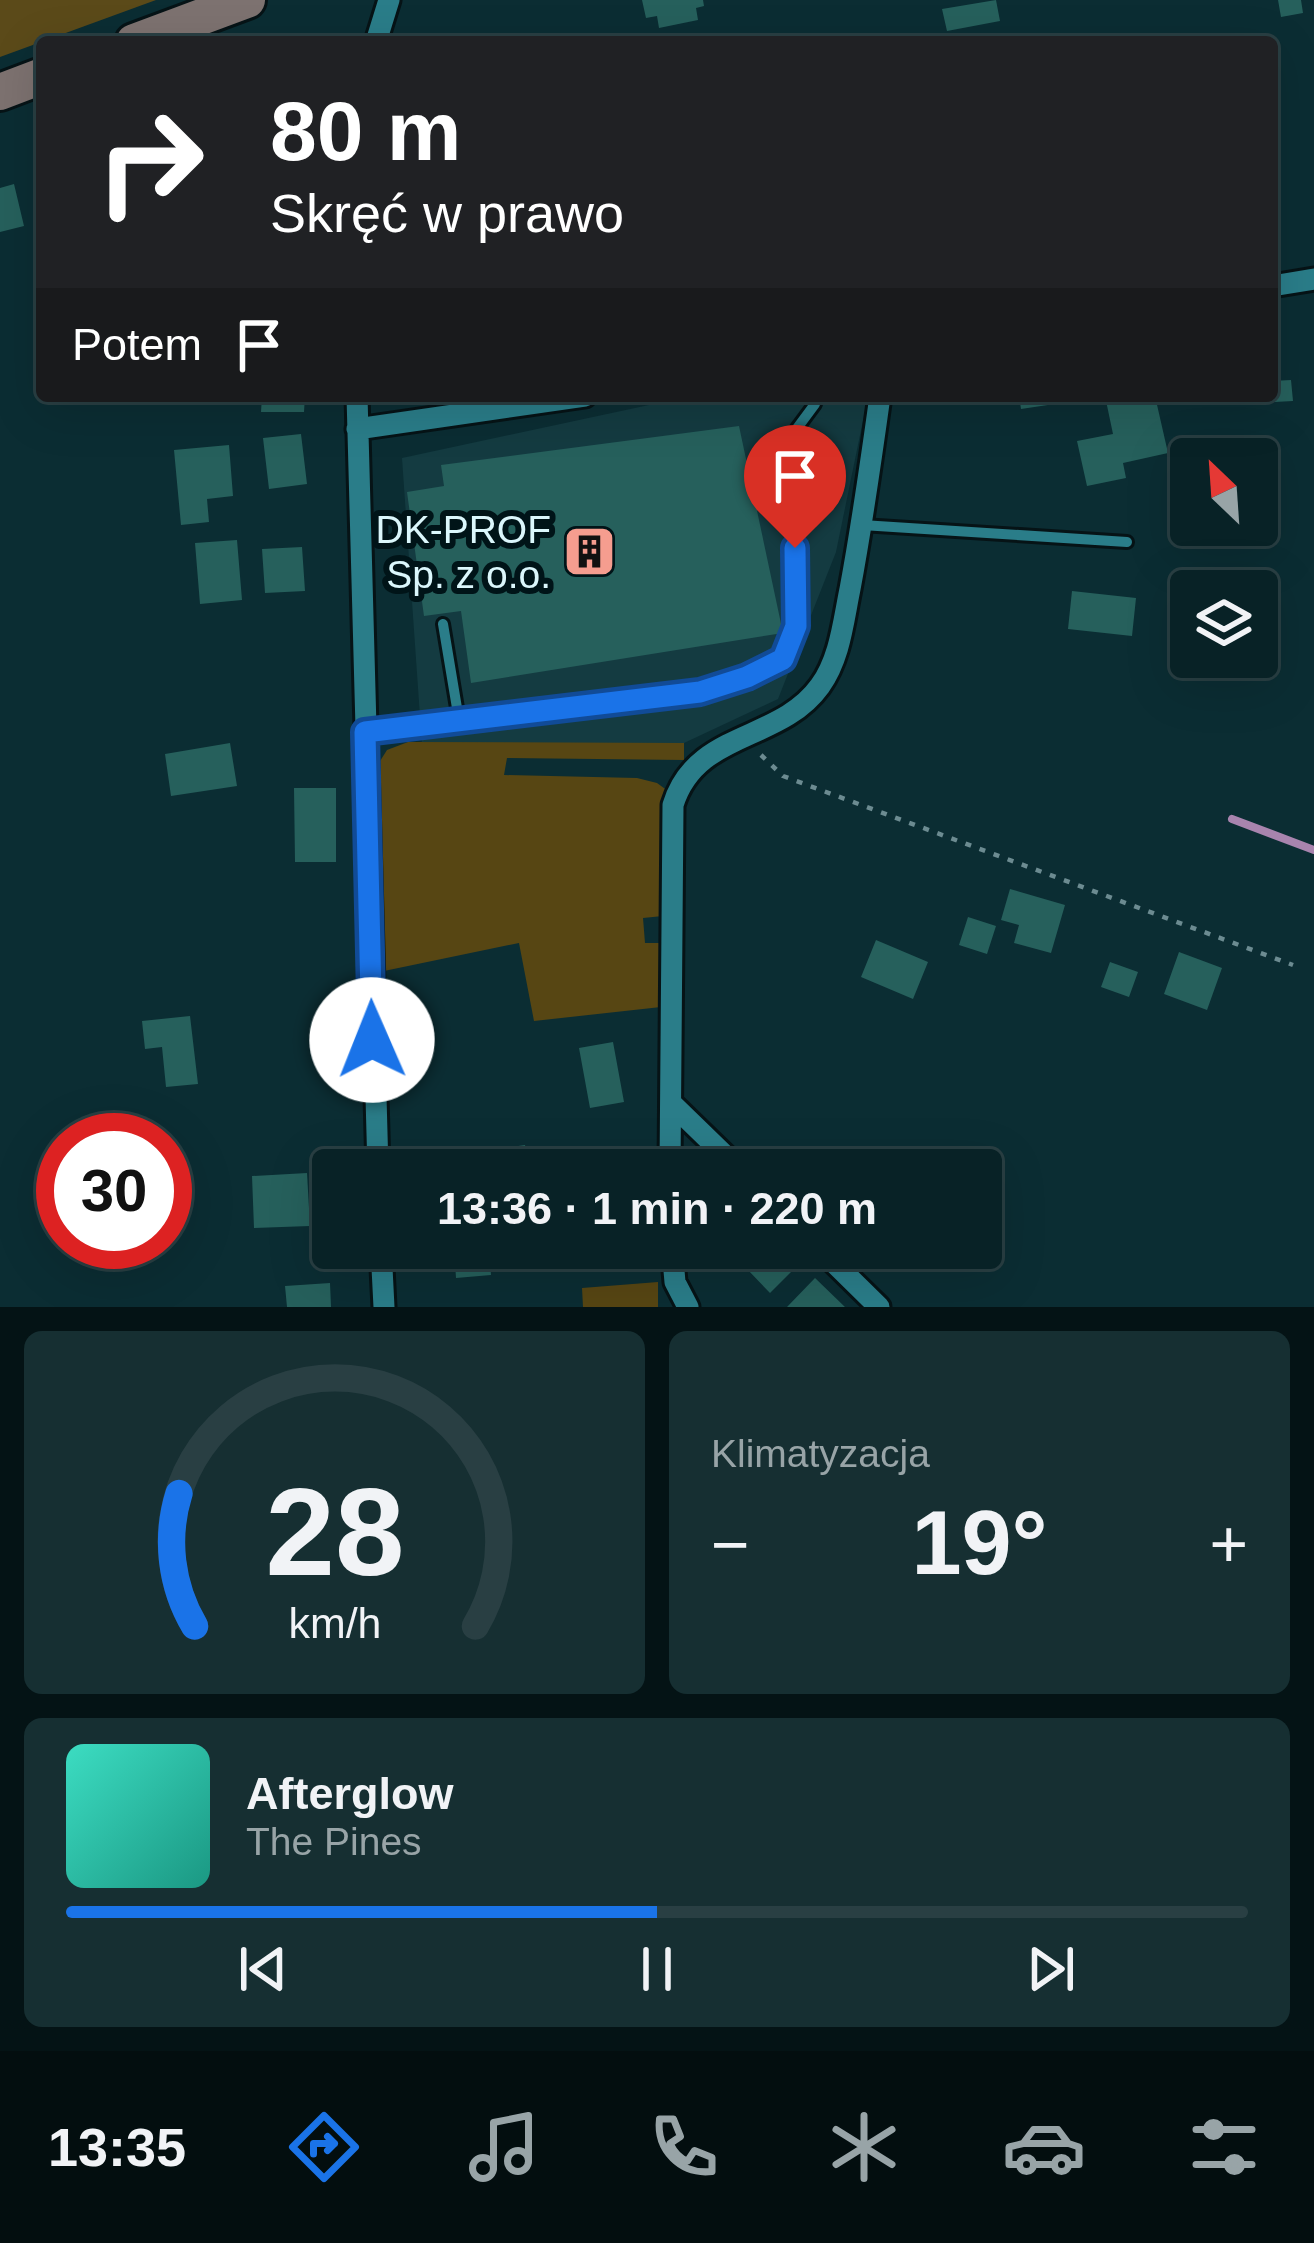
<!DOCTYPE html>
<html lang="pl">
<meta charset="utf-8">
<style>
body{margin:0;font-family:Helvetica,sans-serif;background:#162f32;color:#f1f3f6;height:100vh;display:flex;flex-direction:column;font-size:45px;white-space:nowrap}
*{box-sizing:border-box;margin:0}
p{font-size:39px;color:#98a4a7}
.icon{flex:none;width:66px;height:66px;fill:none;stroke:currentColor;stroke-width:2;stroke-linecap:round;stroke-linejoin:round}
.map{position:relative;height:1307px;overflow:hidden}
.panel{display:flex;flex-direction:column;gap:24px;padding:24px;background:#041315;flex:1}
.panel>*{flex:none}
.guide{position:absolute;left:36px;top:36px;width:1242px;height:366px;border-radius:12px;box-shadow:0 12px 48px #0002,0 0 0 3px #293f43;background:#202124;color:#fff;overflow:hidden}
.needle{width:78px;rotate:335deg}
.fabs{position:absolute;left:1170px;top:438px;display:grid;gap:24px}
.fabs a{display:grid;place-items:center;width:108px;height:108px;border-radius:12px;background:#082226;box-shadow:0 12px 48px #0002,0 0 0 3px #293f43;font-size:60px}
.speed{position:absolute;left:36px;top:1113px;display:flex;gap:24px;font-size:60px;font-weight:700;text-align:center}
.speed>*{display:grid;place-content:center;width:156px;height:156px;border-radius:50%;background:#082226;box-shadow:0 12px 48px #0002,0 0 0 3px #293f43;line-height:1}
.speed .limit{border:18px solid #d22;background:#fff;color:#111}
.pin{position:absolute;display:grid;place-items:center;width:102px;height:102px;color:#fff;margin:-123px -51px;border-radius:50% 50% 50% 0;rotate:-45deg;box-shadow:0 0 12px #0007}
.pin .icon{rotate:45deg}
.me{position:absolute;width:132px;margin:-66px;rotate:359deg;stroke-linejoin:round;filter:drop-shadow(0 0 9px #0008)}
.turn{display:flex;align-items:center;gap:42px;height:252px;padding:0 36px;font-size:54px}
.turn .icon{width:156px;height:156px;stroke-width:2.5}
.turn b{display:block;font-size:84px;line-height:102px}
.then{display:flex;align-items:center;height:114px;padding:0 36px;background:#0003;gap:24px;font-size:45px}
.big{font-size:90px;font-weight:700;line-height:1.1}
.panel .widget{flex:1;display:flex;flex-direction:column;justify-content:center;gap:18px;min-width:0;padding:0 42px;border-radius:18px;background:#162f32}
.panel .dial{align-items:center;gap:0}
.dial svg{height:312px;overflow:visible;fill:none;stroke:#293f43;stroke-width:7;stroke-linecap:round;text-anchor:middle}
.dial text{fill:#f1f3f6;stroke:none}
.song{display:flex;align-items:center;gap:36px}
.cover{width:144px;height:144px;border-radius:18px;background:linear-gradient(135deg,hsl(170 70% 55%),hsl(170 70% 35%))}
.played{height:12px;border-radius:6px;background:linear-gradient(90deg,#1a73e8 50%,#293f43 50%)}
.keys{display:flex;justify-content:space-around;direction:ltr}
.heat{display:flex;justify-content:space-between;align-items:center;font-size:66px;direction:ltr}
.panel .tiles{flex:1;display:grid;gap:24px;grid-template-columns:1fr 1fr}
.widget:last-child{grid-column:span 2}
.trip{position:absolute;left:312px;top:1149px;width:690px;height:120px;border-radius:12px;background:#082226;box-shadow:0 12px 48px #0002,0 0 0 3px #293f43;font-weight:700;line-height:120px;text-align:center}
.dock{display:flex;height:192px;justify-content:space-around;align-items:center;background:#030e0f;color:#98a4a7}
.dock .icon{width:84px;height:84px}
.dock .on{color:#1a73e8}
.dock b{font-size:54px;color:#f1f3f6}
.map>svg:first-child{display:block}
</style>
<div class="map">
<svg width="1314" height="1307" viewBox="0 0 1314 1307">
<rect width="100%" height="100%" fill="#0b2d33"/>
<path fill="#143b41" d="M691 396H868L836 552 778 699 684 743 422 745 402 458Z"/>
<path fill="#574613" d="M408 742 684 743V760L507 758 504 775 637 778 657 783 668 791 663 817V916L643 918 645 943H661V1007L534 1021 519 943 384 971 375 769 387 750Z
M658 1282V1307H583L582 1288Z"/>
<path fill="#5b4a19" d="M0 0H156L0 57Z"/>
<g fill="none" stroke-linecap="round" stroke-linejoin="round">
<path stroke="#a884ae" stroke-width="8" d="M1232 819 1314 850"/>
</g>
<path fill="#26605c" d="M642 0H703L704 6 696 8 698 20 659 28 657 16 646 18Z
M996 0 1000 21 947 31 942 9Z
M1278 0H1301L1303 13 1281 17Z
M14 184 24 226 0 232V188Z
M1291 380 1293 401 1254 403 1253 396H1272V381Z
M262 396H305L304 412H261Z
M1019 396H1067L1068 402 1021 409Z
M1105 396H1155L1168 453 1123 463 1126 478 1087 486 1077 441 1113 434Z
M739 426 783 633 471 683 461 611 424 616 407 492 444 486 441 465Z
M301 434 307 484 269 489 263 438Z
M229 445 233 496 207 499 209 522 181 525 174 450Z
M237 540 242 600 200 604 195 543Z
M302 547 305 591 265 593 262 549Z
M1072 591 1136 598 1132 636 1068 629Z
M230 743 237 786 171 796 165 754Z
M294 788H336V862H295Z
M1010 889 1065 905 1051 953 1014 943 1019 925 1001 920Z
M968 917 996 926 987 954 959 945Z
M876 940 928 962 913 999 861 977Z
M1179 952 1222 968 1207 1010 1164 994Z
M1110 962 1138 972 1129 997 1101 987Z
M190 1016 198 1084 166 1087 162 1047 145 1049 142 1021Z
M613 1042 624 1102 590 1108 579 1048Z
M525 1145 529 1170H500L497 1149Z
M307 1173 310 1226 254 1228 252 1176Z
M454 1248H489L491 1275 456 1278Z
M735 1248H787L801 1262 770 1293 747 1269 751 1264Z
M815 1278 845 1307H787Z
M330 1283 331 1307H287L285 1286Z"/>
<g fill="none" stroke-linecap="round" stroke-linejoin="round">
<defs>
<path id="service" d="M862 525 1127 542
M443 624 459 720
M365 732 700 692 747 677 783 659 796 626 795 431 815 404 814 396"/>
<path id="minor" d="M376 42 389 0
M1272 286 1314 279
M357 396 378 1170
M357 429 585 396
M671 1103 740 1170
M670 1170 673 805C696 730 779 743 820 686 840 658 843 623 850 589 862 525 871 461 880 396
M381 1248 384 1307
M672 1248 675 1282 688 1307
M819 1248 879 1307"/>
<path id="primary" d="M134 42 247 0
M0 92 42 76"/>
</defs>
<use href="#service" stroke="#061316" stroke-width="16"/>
<use href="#minor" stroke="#061316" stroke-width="27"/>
<use href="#primary" stroke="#061316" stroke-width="42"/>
<path stroke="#6c8b91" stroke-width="4.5" stroke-dasharray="6 9" stroke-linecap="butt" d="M761 755 783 776 1293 965"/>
<use href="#service" stroke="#2a7d89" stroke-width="10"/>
<use href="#minor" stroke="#2a7d89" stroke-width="21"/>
<use href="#primary" stroke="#7d7270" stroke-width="36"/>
</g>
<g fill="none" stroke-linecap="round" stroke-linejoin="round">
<defs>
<path id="route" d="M372 1040 365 732 700 692 747 677 783 659 796 626 795 548"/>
</defs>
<use href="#route" stroke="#114b97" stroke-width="30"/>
<use href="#route" stroke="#1a73e8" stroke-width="21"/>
</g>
<defs>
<symbol id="building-square" viewBox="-11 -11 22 22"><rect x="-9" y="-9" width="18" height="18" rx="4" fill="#f59d8f" stroke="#001418"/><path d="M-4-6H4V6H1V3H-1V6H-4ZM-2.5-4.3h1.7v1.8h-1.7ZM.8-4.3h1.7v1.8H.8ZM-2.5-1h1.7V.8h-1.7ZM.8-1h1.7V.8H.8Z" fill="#111"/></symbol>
</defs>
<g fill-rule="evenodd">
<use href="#building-square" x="560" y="522" width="59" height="59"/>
</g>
<g text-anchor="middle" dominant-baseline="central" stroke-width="12" stroke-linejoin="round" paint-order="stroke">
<g font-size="39" fill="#dbf7fc" stroke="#001418" text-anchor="end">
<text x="551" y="529">DK-PROF<tspan x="551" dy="45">Sp. z o.o.</tspan></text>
</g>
</g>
</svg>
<div class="fabs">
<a><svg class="needle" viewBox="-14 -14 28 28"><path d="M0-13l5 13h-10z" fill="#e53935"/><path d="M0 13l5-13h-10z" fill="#98a4a7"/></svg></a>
<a><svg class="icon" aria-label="layers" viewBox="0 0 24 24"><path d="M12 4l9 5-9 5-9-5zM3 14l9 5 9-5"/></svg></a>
</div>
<div class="speed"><div class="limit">30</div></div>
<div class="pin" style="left:795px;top:548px;background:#d93025"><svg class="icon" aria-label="arrive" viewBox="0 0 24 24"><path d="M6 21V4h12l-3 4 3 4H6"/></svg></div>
<svg class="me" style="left:372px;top:1040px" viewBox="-20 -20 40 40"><circle r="19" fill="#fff"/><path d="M0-13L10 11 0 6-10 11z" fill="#1a73e8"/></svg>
<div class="trip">13:36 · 1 min · 220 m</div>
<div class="guide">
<div class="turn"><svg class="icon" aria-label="right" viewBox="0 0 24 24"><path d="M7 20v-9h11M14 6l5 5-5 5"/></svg><div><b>80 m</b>Skręć w prawo</div></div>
<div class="then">Potem<svg class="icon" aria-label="arrive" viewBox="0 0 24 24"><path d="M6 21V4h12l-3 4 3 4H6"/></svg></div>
</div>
</div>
<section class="panel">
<div class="tiles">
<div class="widget dial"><svg viewBox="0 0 100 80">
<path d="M14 69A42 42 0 1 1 86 69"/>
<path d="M14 69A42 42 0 0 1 10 35" stroke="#1a73e8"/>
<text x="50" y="56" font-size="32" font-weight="700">28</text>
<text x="50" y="72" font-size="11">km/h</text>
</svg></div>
<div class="widget"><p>Klimatyzacja</p>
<div class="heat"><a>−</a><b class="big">19°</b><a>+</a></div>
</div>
<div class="widget">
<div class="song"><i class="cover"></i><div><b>Afterglow</b><p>The Pines</p></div></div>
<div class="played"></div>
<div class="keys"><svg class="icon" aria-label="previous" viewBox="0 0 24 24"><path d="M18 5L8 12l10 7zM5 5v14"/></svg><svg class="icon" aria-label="pause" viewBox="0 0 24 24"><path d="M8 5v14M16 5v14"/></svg><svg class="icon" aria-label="next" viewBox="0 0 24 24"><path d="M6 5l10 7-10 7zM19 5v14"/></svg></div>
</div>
</div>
</section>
<nav class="dock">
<b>13:35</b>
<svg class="icon on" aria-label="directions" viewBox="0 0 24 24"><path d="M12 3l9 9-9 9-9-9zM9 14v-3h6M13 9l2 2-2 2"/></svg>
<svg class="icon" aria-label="music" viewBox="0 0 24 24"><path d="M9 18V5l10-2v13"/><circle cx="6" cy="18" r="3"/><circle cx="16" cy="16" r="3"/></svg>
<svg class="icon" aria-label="phone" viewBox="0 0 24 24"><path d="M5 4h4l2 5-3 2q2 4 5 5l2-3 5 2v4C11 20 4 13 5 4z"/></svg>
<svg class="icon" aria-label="climate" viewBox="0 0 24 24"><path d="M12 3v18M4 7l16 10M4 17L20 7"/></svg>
<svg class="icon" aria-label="car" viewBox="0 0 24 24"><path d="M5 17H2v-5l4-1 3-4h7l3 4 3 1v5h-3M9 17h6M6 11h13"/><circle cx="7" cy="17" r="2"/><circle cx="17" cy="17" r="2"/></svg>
<svg class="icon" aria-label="filters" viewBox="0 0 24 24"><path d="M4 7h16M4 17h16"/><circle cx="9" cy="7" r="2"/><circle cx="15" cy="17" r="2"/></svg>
</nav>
